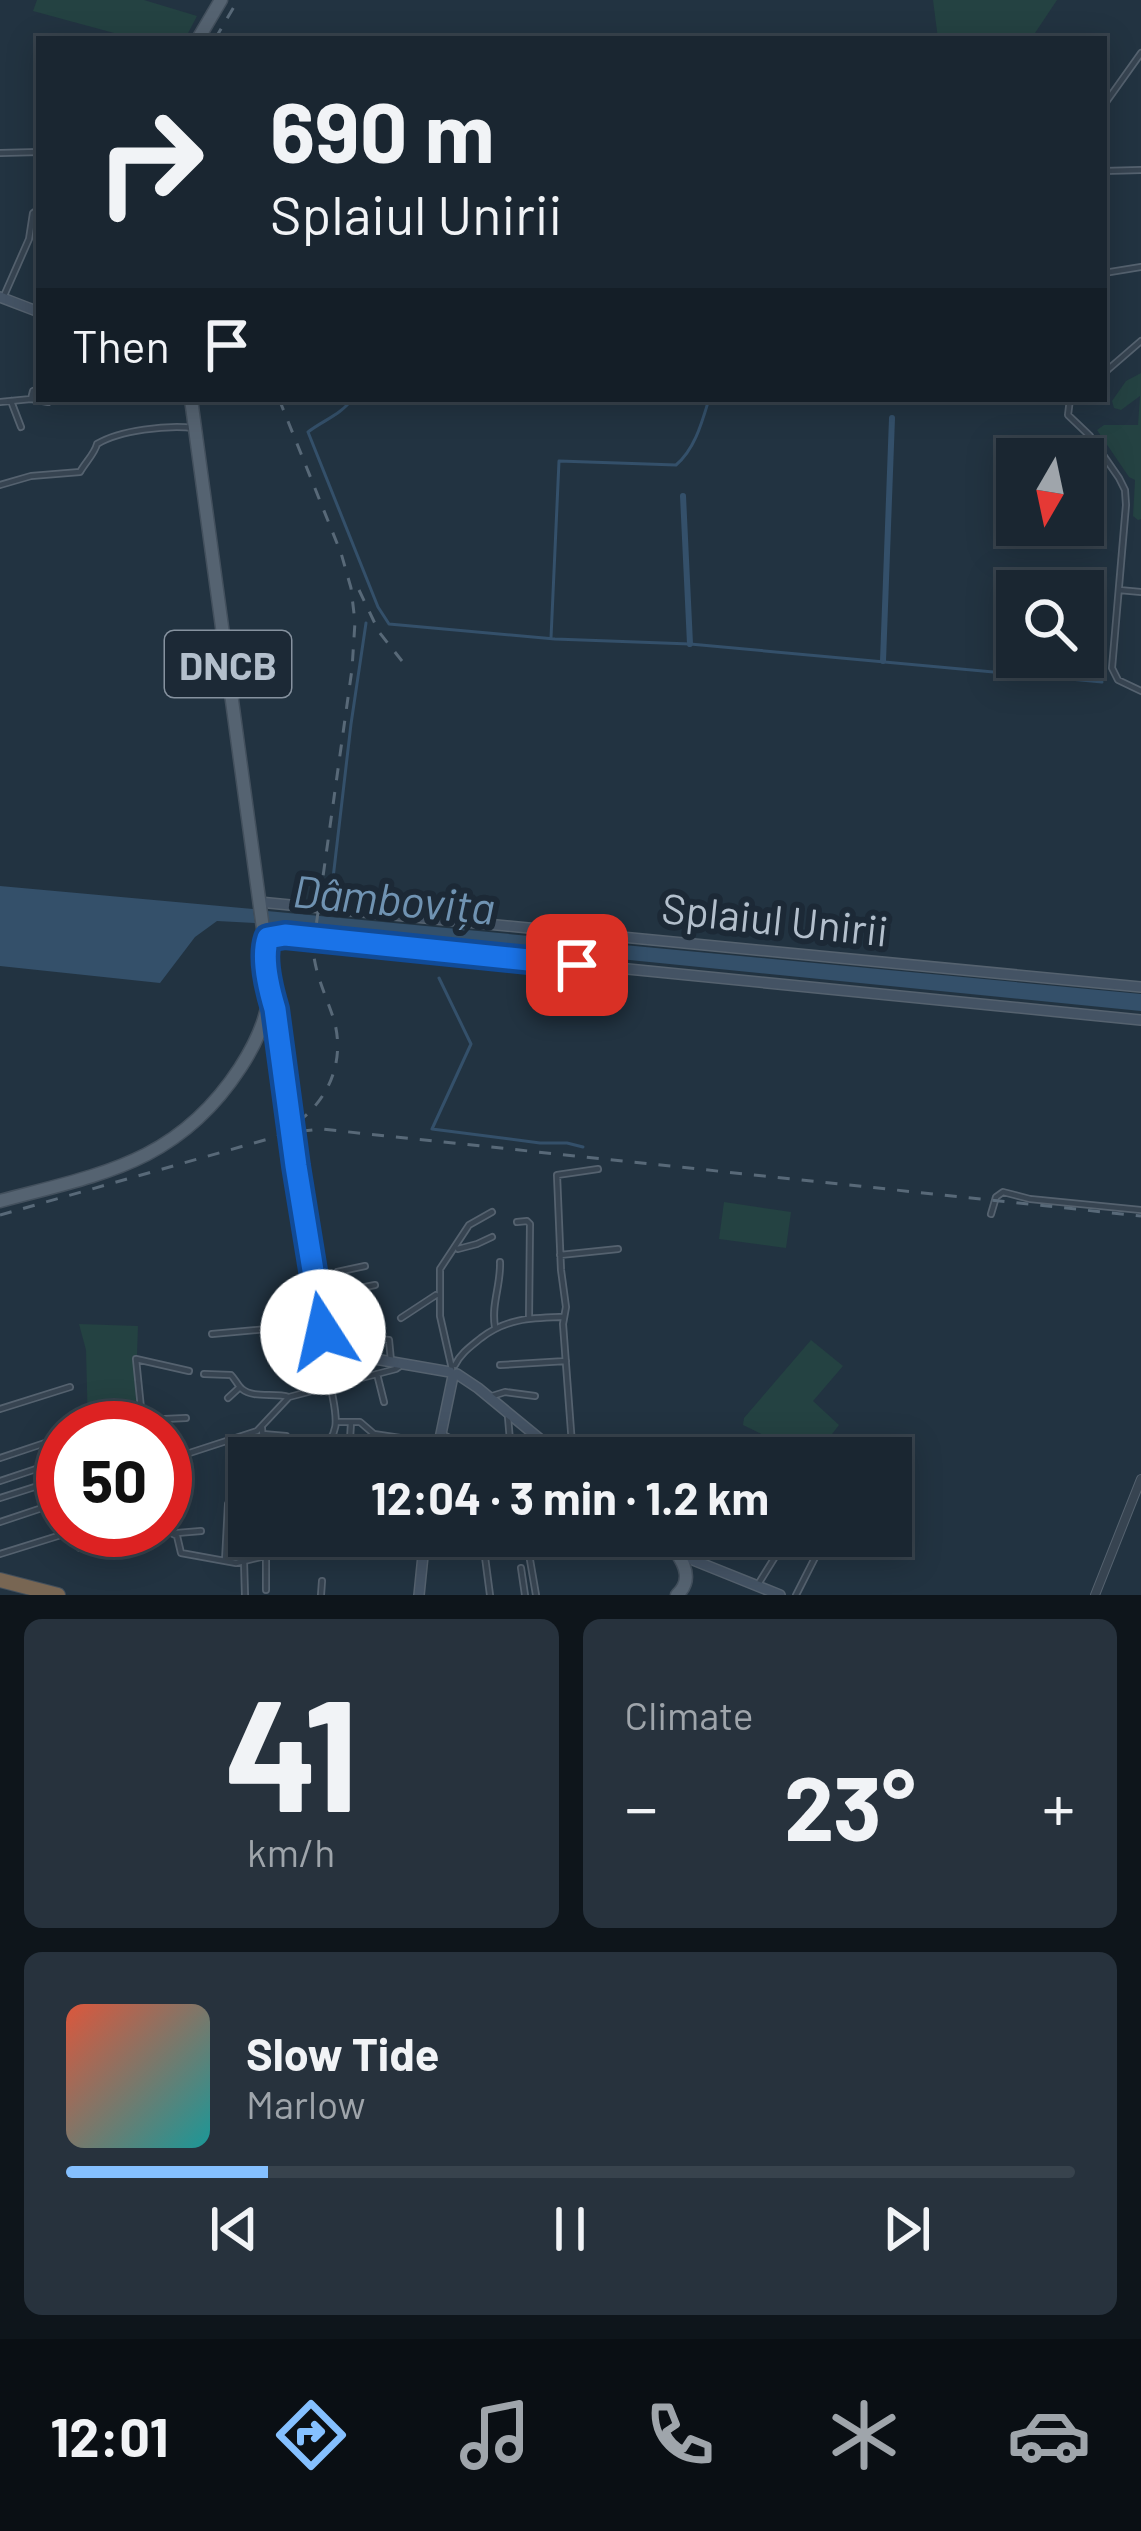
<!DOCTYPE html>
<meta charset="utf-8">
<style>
body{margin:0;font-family:Barlow,sans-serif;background:#27323d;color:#f1f3f6;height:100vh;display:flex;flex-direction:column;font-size:45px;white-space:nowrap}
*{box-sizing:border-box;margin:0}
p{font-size:39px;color:#9fa5ab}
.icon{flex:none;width:66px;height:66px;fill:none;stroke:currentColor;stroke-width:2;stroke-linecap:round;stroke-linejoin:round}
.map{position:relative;height:1595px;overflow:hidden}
.side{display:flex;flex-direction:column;gap:24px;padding:24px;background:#0e151b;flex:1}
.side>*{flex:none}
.top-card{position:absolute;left:36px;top:36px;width:1071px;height:366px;border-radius:0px;box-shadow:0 6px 30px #0003,0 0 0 3px #38434d;background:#1a2631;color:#f1f3f6;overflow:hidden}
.needle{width:78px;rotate:189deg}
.buttons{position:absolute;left:996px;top:438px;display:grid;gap:24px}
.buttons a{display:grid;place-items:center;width:108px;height:108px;border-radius:0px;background:#1a2631;box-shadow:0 6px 30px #0003,0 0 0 3px #38434d;font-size:60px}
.speed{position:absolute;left:36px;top:1401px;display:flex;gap:24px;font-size:60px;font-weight:700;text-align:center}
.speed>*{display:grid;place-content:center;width:156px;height:156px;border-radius:50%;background:#1a2631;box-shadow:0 6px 30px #0003,0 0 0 3px #38434d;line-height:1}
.speed .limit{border:18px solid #d22;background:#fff;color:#111}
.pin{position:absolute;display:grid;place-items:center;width:102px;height:102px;color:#fff;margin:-51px;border-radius:24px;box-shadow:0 6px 18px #0006}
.me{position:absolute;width:132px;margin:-66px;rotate:350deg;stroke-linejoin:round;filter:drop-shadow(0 0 9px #0008)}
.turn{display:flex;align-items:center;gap:42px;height:252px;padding:0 36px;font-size:54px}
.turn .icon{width:156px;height:156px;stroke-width:2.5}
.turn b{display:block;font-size:84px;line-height:102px}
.then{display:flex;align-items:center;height:114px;padding:0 36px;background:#0003;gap:24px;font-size:45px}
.big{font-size:90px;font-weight:700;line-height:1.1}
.side .widget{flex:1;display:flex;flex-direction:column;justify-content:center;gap:18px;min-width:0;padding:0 42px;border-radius:18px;background:#27323d}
.side .dial{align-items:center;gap:0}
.dial b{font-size:156px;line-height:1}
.song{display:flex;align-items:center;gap:36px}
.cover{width:144px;height:144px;border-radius:18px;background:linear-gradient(135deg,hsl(10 70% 55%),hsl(180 70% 35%))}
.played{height:12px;border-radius:6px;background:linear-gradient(90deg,#85c0ff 20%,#38434d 20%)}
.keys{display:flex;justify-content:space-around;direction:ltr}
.heat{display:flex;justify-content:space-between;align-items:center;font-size:66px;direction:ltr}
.side .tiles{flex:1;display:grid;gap:24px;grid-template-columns:1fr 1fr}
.widget:last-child{grid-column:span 2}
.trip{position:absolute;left:228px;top:1437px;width:684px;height:120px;border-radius:0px;background:#1a2631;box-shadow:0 6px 30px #0003,0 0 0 3px #38434d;font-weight:700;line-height:120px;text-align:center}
.tab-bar{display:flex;height:192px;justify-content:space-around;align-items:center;background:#0a0f14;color:#9fa5ab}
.tab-bar .icon{width:84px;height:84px}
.tab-bar .active{color:#85c0ff}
.tab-bar b{font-size:54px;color:#f1f3f6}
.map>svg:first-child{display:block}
</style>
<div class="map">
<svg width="1141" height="1595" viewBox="0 0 1141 1595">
<rect width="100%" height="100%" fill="#223341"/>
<path fill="#244242" d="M37 0H144L197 16 185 39H136L33 11Z
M933 0H1057L1031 39H938Z
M1141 373V519L1138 520 1133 516 1135 480 1129 477 1097 430 1104 425H1138L1140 396 1121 410 1114 408 1112 401 1126 381Z
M724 1202 791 1212 786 1248 719 1239Z
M79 1324 138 1326 137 1355 133 1356 136 1399 141 1428H88L86 1350Z
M811 1340 843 1366 813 1401 839 1425 826 1442 833 1449 826 1458H810L743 1425 744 1418Z"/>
<path fill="#34506a" d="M0 886 253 909 255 923 217 921 195 937 160 983 0 966Z
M267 911 1141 994V1011L269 924Z"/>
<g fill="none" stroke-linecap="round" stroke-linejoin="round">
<path stroke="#34506a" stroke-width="3" d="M352 399C342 414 322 421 308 432L378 607 389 624 555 639 690 644 1102 682
M956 399H959
M551 638 559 461 676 465C695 449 702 422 709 399
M332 887 351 724 366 623
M439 978 471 1044 432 1129 540 1143H567L583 1147"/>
<path stroke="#34506a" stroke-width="6" d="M683 496 690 644
M883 661 892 418"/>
<defs>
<path id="minor" d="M1104 105 1141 53
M0 153 39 152
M1104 171 1141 170
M1104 273 1141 267
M3 298 29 239 33 213 39 209
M1104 373 1141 341
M31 399 33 391 39 389
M1070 399 1068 415 1090 436 1119 478 1125 490 1126 505 1112 668 1118 680 1141 691
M11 401 21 427
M0 402 31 399 48 402
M0 485 31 476 80 472C85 463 95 453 97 444 120 430 167 425 194 428
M1119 590 1141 592
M991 1214 996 1197 1003 1192 1030 1199 1141 1210
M517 1222 527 1221 530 1224 529 1318
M458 1249 477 1244 492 1237
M560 1255 618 1249
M329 1294 375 1285
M320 1309 328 1297 329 1279 337 1272 365 1266
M401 1318 436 1295
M495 1327C491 1304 501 1285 500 1262
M212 1334 321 1324
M380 1339 389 1340 391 1361
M303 1361 316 1379
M455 1365C461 1353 470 1347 481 1338 507 1318 532 1318 563 1317
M500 1365 566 1361
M452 1369 440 1316V1269L469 1225 492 1212
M204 1374 231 1375C235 1379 238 1386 242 1389 254 1399 275 1392 289 1397
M377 1374 384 1402
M305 1391 326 1369
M489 1397 505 1392 535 1396
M228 1398 240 1387
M0 1409 70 1387
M143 1420 186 1418
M337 1422H360L374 1434 440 1444
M143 1428 136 1359 189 1371
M262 1428 264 1458
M263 1434 286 1436
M444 1435 487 1458 510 1441 508 1417
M334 1442 335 1458
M318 1453C343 1432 336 1416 331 1388
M0 1458 63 1437
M349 1458 351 1422
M573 1458 563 1324 566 1307 561 1270 557 1175 598 1169
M165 1461 257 1431 289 1397 396 1369 403 1364
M0 1481 63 1460
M0 1498 63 1478
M0 1522 63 1501
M80 1530V1548
M165 1530 177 1536 181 1553 236 1563 350 1536
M177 1533 201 1531
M266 1536V1590
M0 1554 77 1530
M529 1554 536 1595
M485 1557 490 1595
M225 1561 228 1504
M244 1561 245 1595
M521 1568 525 1595
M757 1586 788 1536
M321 1595 322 1581
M796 1595 826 1536"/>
<path id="tertiary" d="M1095 1595 1141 1479"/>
<path id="secondary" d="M0 297 39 312
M259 902 1141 987
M275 934 1141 1020
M270 994 283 1078
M296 1166 321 1324C326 1342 335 1350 352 1355L450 1372
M457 1374 478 1388 563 1458
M436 1458 453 1376
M655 1536 683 1556 780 1595
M419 1595 425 1536"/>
<path id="primary" d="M198 39 221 0
M265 948 270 936 281 934
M261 1030 272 1026 278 1036
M0 1201C101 1174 178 1163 240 1068 257 1042 271 1012 270 980L191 399
M676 1552C686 1566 692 1581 677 1595"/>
<path id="motorway" d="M0 1580 58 1595"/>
</defs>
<use href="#minor" stroke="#55626f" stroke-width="8"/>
<use href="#tertiary" stroke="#55626f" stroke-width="10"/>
<use href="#secondary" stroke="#55626f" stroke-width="12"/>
<use href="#primary" stroke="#43505d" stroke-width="15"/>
<use href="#motorway" stroke="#424f5c" stroke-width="16"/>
<use href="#minor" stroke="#374451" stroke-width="4.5"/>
<use href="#tertiary" stroke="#374451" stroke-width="8"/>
<use href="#secondary" stroke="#445364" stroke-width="9"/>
<use href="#primary" stroke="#556371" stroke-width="12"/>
<use href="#motorway" stroke="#786653" stroke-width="14"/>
<path stroke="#586978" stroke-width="3" stroke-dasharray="12 12" stroke-linecap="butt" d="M215 39 238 0
M279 399 341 553 351 588 355 622 352 669 313 948C315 975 326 995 334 1020 347 1066 324 1110 283 1131
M359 590 379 632 402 661
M0 1215 293 1132 321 1129 1141 1216"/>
<defs>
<path id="secondary-bridge" d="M283 1078 296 1166"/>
</defs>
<use href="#secondary-bridge" stroke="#55626f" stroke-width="12" stroke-linecap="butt"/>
<use href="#secondary-bridge" stroke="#445364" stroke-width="9"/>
</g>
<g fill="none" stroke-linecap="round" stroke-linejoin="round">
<defs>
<path id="route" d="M323 1332 296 1166 275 1009C269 989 261 958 268 938L285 935 577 965"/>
</defs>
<use href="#route" stroke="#114b97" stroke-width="30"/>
<use href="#route" stroke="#1a73e8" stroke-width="21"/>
</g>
<g text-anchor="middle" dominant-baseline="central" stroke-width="12" stroke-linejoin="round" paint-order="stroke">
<rect fill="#1c2936" stroke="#86929f" stroke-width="3" x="165" y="631" width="126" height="66" rx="9"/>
<g font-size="39" font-weight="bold" fill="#b3bfcc">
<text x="228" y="664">DNCB</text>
</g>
<g font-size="42" fill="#b3bfcc" stroke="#1c2936">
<text transform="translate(775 918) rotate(6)">Splaiul Unirii</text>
</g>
<g font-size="45" font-style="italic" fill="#7093b2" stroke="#1c2936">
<text transform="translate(394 898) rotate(5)">Dâmbovița</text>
</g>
</g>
</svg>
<div class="buttons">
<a><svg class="needle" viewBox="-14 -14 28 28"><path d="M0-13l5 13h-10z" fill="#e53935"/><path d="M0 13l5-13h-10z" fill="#9fa5ab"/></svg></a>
<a><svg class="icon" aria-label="search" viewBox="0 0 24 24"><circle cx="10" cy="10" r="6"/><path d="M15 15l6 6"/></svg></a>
</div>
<div class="speed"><div class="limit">50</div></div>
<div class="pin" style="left:577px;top:965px;background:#d93025"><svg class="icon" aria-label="arrive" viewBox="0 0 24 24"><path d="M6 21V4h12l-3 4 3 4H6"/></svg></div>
<svg class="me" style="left:323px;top:1332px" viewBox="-20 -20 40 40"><circle r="19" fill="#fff"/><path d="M0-13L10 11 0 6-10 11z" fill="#1a73e8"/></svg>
<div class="trip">12:04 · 3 min · 1.2 km</div>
<div class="top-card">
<div class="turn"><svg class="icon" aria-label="right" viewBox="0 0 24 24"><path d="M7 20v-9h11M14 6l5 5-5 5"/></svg><div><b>690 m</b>Splaiul Unirii</div></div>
<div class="then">Then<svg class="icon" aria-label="arrive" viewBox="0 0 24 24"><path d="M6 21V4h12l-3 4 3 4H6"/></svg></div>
</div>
</div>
<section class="side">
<div class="tiles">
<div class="widget dial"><b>41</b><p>km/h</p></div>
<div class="widget"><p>Climate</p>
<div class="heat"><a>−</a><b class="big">23°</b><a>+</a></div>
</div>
<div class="widget">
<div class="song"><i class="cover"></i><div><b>Slow Tide</b><p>Marlow</p></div></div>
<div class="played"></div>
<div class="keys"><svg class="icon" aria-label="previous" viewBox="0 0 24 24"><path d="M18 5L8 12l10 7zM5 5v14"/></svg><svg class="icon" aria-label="pause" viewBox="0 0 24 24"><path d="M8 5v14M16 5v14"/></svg><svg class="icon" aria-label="next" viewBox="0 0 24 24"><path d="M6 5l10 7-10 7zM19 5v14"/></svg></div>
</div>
</div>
</section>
<nav class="tab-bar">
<b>12:01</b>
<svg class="icon active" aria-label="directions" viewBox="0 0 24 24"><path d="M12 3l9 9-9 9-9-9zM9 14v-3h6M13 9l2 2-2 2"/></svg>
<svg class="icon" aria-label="music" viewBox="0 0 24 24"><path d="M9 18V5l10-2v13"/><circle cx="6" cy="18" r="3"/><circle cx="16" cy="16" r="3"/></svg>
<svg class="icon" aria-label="phone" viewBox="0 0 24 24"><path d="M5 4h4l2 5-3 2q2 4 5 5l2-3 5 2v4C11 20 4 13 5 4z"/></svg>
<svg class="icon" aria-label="climate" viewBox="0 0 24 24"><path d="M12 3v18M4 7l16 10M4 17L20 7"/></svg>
<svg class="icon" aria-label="car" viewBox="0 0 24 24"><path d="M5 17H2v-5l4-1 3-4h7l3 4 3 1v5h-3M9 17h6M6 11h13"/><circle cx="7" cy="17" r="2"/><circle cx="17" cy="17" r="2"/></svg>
</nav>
